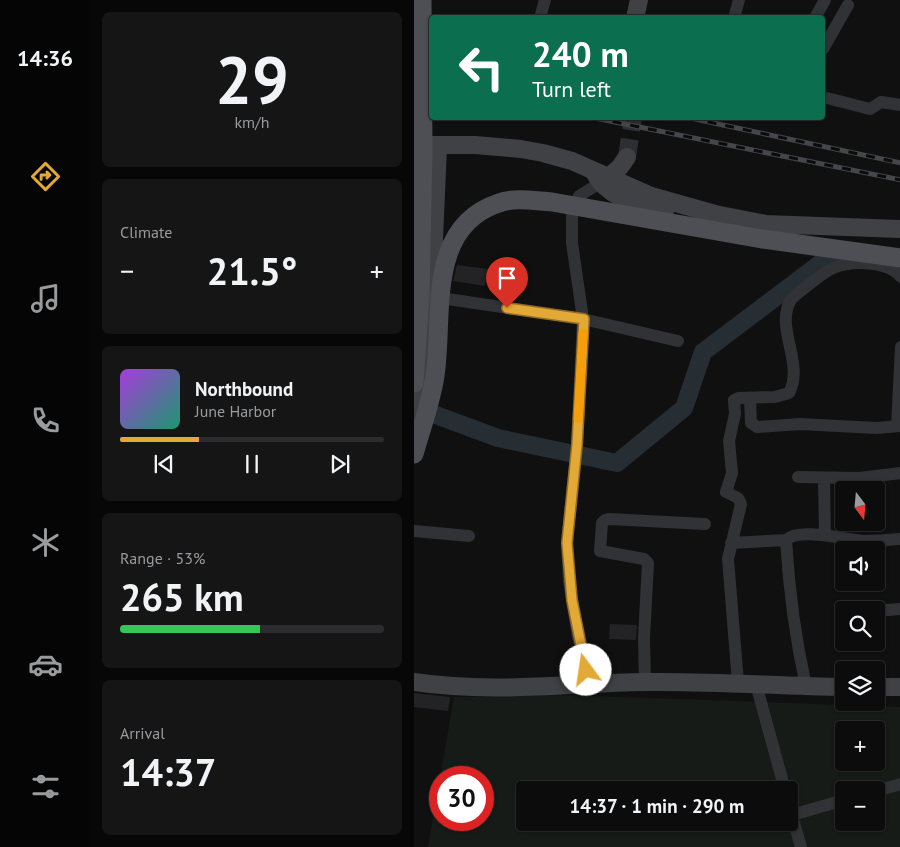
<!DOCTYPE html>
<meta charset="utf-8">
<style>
body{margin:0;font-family:"PT Sans",sans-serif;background:#151516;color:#f1f3f6;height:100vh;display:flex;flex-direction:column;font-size:19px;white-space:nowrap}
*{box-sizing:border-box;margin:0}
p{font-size:16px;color:#9a9b9d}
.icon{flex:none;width:28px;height:28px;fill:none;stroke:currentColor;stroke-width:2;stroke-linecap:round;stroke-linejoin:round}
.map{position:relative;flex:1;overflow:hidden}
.side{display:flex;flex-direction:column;gap:12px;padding:12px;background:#070707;width:324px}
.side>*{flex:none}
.top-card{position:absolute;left:15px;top:15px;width:396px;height:105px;border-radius:5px;box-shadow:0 1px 4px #0004,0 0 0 1px #2c2c2e;background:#0b6e4f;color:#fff;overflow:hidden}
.needle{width:32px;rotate:164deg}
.fabs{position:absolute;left:421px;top:481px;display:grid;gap:10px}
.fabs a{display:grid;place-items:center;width:50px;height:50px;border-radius:5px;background:#0c0c0d;box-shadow:0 1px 4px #0004,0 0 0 1px #2c2c2e;font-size:25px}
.speed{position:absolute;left:15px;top:766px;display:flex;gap:10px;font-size:25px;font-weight:700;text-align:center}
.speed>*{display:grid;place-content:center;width:65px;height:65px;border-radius:50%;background:#0c0c0d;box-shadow:0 1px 4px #0004,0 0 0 1px #2c2c2e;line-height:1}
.speed .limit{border:8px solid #d22;background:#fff;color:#111}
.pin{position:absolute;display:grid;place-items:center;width:42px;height:42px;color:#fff;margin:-51px -21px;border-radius:50% 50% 50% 0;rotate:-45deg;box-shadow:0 0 5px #0007}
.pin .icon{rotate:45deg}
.me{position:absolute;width:55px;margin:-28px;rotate:346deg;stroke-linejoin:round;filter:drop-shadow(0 0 4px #0008)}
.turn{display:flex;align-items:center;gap:18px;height:105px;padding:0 20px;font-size:22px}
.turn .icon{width:65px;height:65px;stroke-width:2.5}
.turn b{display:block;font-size:35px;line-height:42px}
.big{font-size:38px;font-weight:700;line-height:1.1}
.side .widget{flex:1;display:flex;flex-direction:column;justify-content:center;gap:8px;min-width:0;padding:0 18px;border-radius:8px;background:#151516}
.side .dial{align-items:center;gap:0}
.dial b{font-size:65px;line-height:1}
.song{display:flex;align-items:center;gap:15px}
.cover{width:60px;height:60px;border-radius:8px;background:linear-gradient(135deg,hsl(280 70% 55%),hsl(160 70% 35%))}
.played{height:5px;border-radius:2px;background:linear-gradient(90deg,#e3a936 30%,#2c2c2e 30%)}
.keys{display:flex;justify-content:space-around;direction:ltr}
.heat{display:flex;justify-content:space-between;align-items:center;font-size:28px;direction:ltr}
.charge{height:8px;border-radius:4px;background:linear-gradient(90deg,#34c759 53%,#2c2c2e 0)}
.trip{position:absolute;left:102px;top:781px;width:282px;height:50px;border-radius:5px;background:#0c0c0d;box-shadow:0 1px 4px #0004,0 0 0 1px #2c2c2e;font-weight:700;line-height:50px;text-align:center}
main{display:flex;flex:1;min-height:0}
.dock{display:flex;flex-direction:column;width:90px;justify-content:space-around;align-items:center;background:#050505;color:#9a9b9d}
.dock .icon{width:35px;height:35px}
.dock .current{color:#e3a936}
.dock b{font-size:22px;color:#f1f3f6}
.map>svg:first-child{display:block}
</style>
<main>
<nav class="dock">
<b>14:36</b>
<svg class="icon current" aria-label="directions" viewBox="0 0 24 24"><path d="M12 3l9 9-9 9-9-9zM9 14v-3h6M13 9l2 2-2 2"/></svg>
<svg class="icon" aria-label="music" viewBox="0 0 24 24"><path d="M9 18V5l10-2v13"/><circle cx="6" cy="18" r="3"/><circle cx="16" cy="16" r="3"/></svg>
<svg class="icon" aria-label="phone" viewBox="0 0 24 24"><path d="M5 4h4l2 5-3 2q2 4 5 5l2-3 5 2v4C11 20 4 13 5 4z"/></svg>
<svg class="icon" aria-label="climate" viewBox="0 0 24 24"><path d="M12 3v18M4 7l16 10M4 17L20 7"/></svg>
<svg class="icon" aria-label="car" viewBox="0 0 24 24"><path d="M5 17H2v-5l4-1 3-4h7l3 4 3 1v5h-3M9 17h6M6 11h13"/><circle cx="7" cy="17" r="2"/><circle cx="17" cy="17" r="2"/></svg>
<svg class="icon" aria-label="filters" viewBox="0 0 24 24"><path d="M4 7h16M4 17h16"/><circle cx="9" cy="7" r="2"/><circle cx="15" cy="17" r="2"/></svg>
</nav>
<section class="side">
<div class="widget dial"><b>29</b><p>km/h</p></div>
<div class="widget"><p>Climate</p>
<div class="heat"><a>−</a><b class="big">21.5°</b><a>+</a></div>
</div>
<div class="widget">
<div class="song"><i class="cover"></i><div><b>Northbound</b><p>June Harbor</p></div></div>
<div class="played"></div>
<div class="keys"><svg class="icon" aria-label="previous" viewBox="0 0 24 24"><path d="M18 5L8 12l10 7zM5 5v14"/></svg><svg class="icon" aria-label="pause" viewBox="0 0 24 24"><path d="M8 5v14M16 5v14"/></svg><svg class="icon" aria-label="next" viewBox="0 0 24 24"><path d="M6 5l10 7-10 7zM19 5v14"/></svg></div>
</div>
<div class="widget"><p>Range · 53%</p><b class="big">265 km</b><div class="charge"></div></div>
<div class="widget"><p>Arrival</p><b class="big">14:37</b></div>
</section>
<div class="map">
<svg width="487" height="847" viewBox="0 0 487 847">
<rect width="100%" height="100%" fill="#101011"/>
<path fill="#161b17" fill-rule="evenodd" d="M152 695 486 707V847H14L40 697ZM430 730H462V762H430ZM26 778H69V820H26ZM111 790H376V822H111ZM430 790H462V822H430Z"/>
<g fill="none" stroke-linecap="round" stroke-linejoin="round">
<path stroke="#272e33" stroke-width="18" d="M0 407 84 438 203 463 270 408 289 352 407 263 442 258"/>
</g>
<path fill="#232325" d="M43 265 74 269 71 286 39 281Z
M196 624 223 625 222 640 195 639Z
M0 693 36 697 34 711 0 707Z"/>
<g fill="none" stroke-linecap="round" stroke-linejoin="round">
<path stroke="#2d2e31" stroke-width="18" stroke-dasharray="18 9" stroke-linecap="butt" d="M213 157 219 118"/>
<path stroke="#313236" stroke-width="12" d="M126 18 131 0
M320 18 325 0
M401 18 411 0
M409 49 434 5
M409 97 456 109 467 102 487 105
M20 297 169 319 264 341
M336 398 337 423 343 427 386 424 462 428 487 426
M483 426 487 347
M384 477 445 478 487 473
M410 479 411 535
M0 531 55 536
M317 543 372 540
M462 611 487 609
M428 613H430
M231 682 230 638 234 563 230 559 186 551 188 523 191 520 195 519 291 524
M324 683 314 559 327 504 324 498 312 492 318 473 315 441 321 414 320 400 324 398 361 397 375 393C391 363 360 327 377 300 381 294 391 288 397 283 413 270 424 263 445 263 460 263 477 265 487 277
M342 684 371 790
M177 686 164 637 155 581 153 543 163 445 169 319 158 243V213L165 196 186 183
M392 686C381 637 375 590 372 540 385 527 433 540 451 541 463 541 475 540 487 539
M462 791 487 784
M376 809 387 847
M378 815 430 800"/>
<path stroke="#3f4145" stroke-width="18" d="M221 18 225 0
M0 145H61L107 149 129 153 158 161 237 196 301 214 352 224 487 229
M180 172C194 199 224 204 251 211
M189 182 206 167 213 157
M4 419 18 285 24 147
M0 682C78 694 154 683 232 682 298 681 364 686 430 687
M462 687H487"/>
<defs>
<path id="rail" d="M0 61 18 65
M0 81 18 84
M181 118 487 180
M276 118 487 163"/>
</defs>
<use href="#rail" stroke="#44464a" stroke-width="5"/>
<use href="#rail" stroke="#0b0b0c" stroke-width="3" stroke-dasharray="9" stroke-linecap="butt"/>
<path stroke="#4d4f54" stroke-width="19" d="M0 383 6 296 9 151 8 0
M0 454C7 429 17 402 21 376 30 317 11 227 85 203 101 197 121 201 138 202L348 239 487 258"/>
</g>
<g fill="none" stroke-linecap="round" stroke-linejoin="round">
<defs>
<path id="route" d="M93 308 170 319 163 445 153 543 158 600 172 670"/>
</defs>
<use href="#route" stroke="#946e23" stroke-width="12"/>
<use href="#route" stroke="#e3a936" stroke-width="9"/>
<path stroke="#f59e0b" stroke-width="9" d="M164 419 169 333"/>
</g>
</svg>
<div class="fabs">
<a><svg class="needle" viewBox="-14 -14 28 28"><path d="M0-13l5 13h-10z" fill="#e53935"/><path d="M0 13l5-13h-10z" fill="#9a9b9d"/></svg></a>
<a><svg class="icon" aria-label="sound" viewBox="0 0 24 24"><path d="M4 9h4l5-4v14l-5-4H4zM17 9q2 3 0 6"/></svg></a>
<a><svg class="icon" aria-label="search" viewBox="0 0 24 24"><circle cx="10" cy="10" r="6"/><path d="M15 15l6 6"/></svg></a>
<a><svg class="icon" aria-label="layers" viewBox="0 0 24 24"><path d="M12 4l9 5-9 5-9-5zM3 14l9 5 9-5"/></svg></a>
<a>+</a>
<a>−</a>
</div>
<div class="speed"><div class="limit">30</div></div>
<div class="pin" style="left:93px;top:308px;background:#d93025"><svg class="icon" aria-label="arrive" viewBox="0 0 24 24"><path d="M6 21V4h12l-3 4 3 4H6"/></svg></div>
<svg class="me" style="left:172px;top:670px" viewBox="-20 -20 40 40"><circle r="19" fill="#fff"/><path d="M0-13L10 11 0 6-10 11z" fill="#e3a936"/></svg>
<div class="trip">14:37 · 1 min · 290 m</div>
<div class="top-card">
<div class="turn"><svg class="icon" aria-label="left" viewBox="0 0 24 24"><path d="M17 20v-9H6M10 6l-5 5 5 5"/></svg><div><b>240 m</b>Turn left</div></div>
</div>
</div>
</main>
